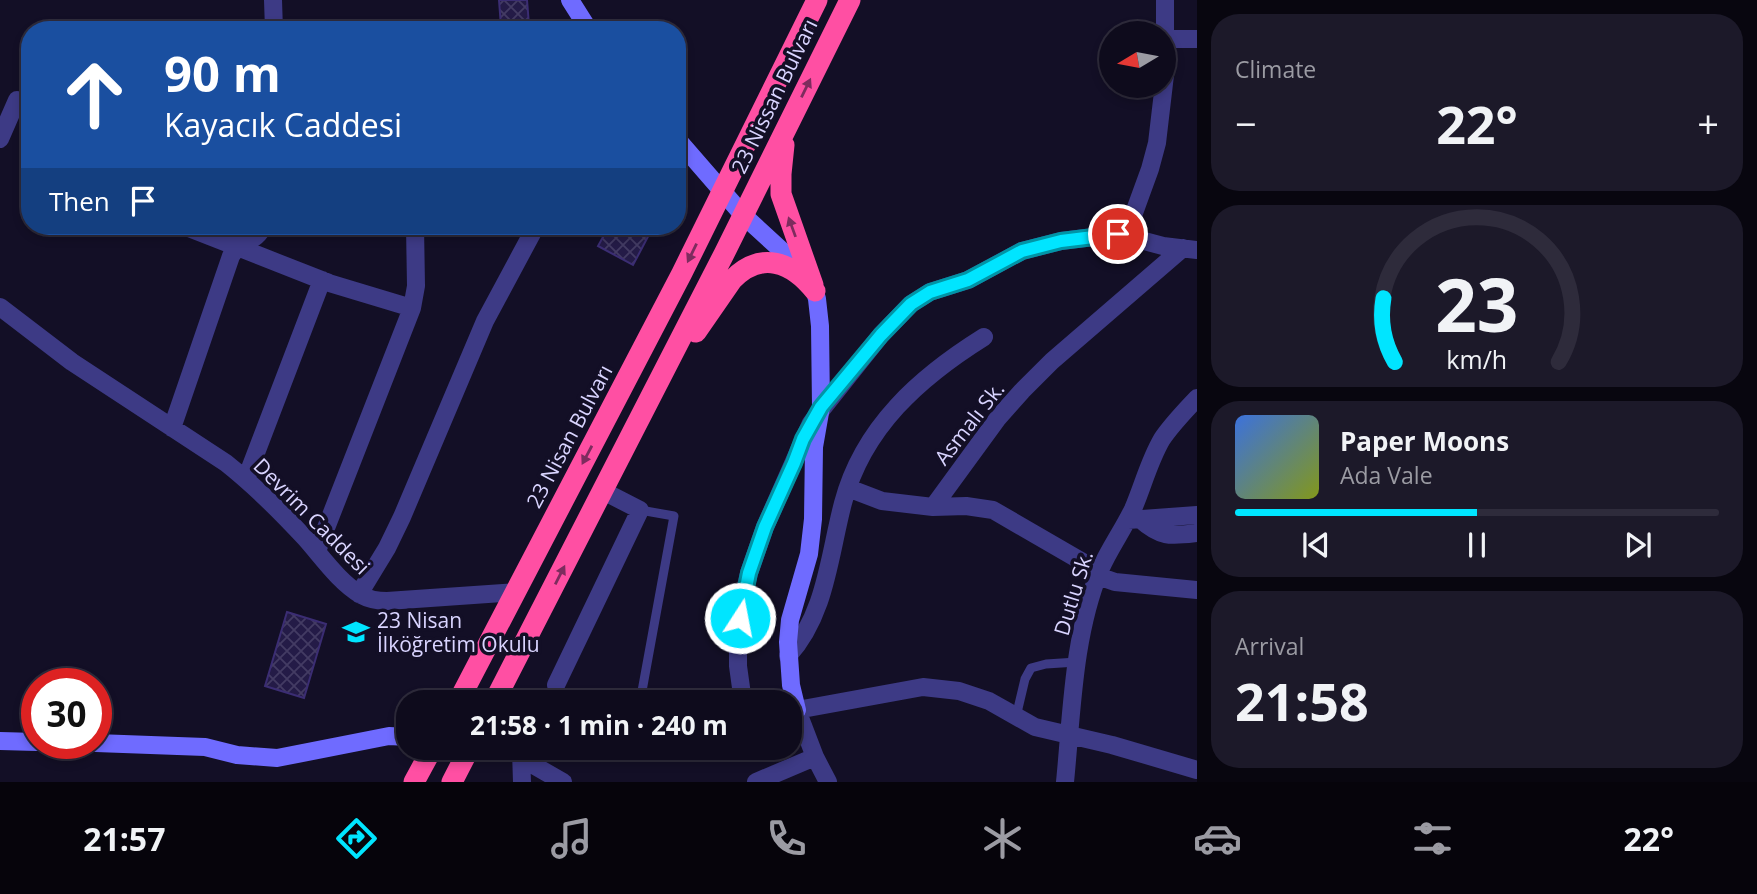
<!DOCTYPE html>
<meta charset="utf-8">
<style>
body{margin:0;font-family:"Open Sans",sans-serif;background:#1c1929;color:#f1f3f6;height:100vh;display:flex;flex-direction:column;font-size:26px;white-space:nowrap}
*{box-sizing:border-box;margin:0}
p{font-size:23px;color:#9b9ba3}
.icon{flex:none;width:38px;height:38px;fill:none;stroke:currentColor;stroke-width:2;stroke-linecap:round;stroke-linejoin:round}
.map{position:relative;flex:1;overflow:hidden}
.details{display:flex;flex-direction:column;gap:14px;padding:14px;background:#08060f;width:560px}
.details>*{flex:none}
.top-card{position:absolute;left:21px;top:21px;width:665px;height:214px;border-radius:28px;box-shadow:0 4px 10px #0003,0 0 0 2px #2e2b3b;background:#1a4fa0;color:#fff;overflow:hidden}
.needle{width:46px;rotate:260deg}
.buttons{position:absolute;left:1099px;top:21px;display:grid;gap:14px}
.buttons a{display:grid;place-items:center;width:77px;height:77px;border-radius:50%;background:#0e0b1c;box-shadow:0 4px 10px #0003,0 0 0 2px #2e2b3b;font-size:35px}
.speed{position:absolute;left:21px;top:668px;display:flex;gap:14px;font-size:35px;font-weight:700;text-align:center}
.speed>*{display:grid;place-content:center;width:91px;height:91px;border-radius:50%;background:#0e0b1c;box-shadow:0 4px 10px #0003,0 0 0 2px #2e2b3b;line-height:1}
.speed .limit{border:10px solid #d22;background:#fff;color:#111}
.pin{position:absolute;display:grid;place-items:center;width:60px;height:60px;color:#fff;margin:-30px;border:4px solid #fff;border-radius:50%;box-shadow:0 2px 7px #0007}
.me{position:absolute;width:77px;margin:-38px;rotate:11deg;stroke-linejoin:round;filter:drop-shadow(0 0 5px #0008)}
.turn{display:flex;align-items:center;gap:24px;height:147px;padding:0 28px;font-size:32px}
.turn .icon{width:91px;height:91px;stroke-width:2.5}
.turn b{display:block;font-size:49px;line-height:60px}
.then{display:flex;align-items:center;height:66px;padding:0 28px;background:#0003;gap:14px;font-size:26px}
.big{font-size:52px;font-weight:700;line-height:1.1}
.details .card{flex:1;display:flex;flex-direction:column;justify-content:center;gap:10px;min-width:0;padding:0 24px;border-radius:28px;background:#1c1929}
.details .dial{align-items:center;gap:0}
.dial svg{height:182px;overflow:visible;fill:none;stroke:#2e2b3b;stroke-width:7;stroke-linecap:round;text-anchor:middle}
.dial text{fill:#f1f3f6;stroke:none}
.song{display:flex;align-items:center;gap:21px}
.cover{width:84px;height:84px;border-radius:10px;background:linear-gradient(135deg,hsl(220 70% 55%),hsl(70 70% 35%))}
.played{height:7px;border-radius:4px;background:linear-gradient(90deg,#00e5ff 50%,#2e2b3b 50%)}
.keys{display:flex;justify-content:space-around;direction:ltr}
.heat{display:flex;justify-content:space-between;align-items:center;font-size:38px;direction:ltr}
.trip{position:absolute;left:396px;top:690px;width:406px;height:70px;border-radius:28px;background:#0e0b1c;box-shadow:0 4px 10px #0003,0 0 0 2px #2e2b3b;font-weight:700;line-height:70px;text-align:center}
.dock{display:flex;height:112px;justify-content:space-around;align-items:center;background:#06040b;color:#9b9ba3}
.dock .icon{width:49px;height:49px}
.dock .on{color:#00e5ff}
.dock b{font-size:32px;color:#f1f3f6}
main{display:flex;flex:1;min-height:0}
.map>svg:first-child{display:block}
</style>
<main>
<div class="map">
<svg width="1197" height="782" viewBox="0 0 1197 782">
<defs>
<pattern id="building-cross-hatch" width="8" height="8" patternUnits="userSpaceOnUse" patternTransform="scale(1.75)"><rect width="8" height="8" fill="#241b47"/><path d="M0 0l8 8M0 8l8-8" fill="none" stroke="#433b63"/></pattern>
</defs>
<rect width="100%" height="100%" fill="#130f26"/>
<path fill="url(#building-cross-hatch)" stroke="#3b2d73" stroke-width="2" d="M499 0H527L529 25 501 27Z
M609 226H642L651 231 633 265 598 246Z
M287 612 326 624 304 698 265 686Z"/>
<g fill="none" stroke-linecap="round" stroke-linejoin="round">
<path stroke="#3d3a85" stroke-width="9" d="M640 702 674 516 640 510
M1016 717 1025 679 1031 668 1046 664 1077 662"/>
<path stroke="#3d3a85" stroke-width="18" d="M273 0 274 30
M1165 39H1197
M0 139 17 100
M184 226 329 283 412 308
M1126 235 1150 169 1157 143 1165 75V0
M0 307 72 362 226 463C255 486 280 511 305 538 322 557 339 582 361 595 370 600 378 601 387 601L516 592
M172 428 231 256C239 241 257 243 263 226
M246 479 322 280
M848 488 882 501 933 507
M1140 519C1161 538 1171 536 1197 533
M1128 520 1197 515
M317 551 412 308 416 286 415 226
M1100 572 993 510 966 506 933 507 998 418 1022 391 1052 361 1183 248
M1098 576 1115 582 1197 590
M359 594 387 548 402 517 485 321 536 226
M788 656C826 614 829 556 843 503 863 427 920 377 984 337
M556 685 640 510 603 491
M743 702 738 666V634L742 602 749 573 765 527 811 423 881 335 911 304 930 292 968 280 1022 251 1061 241 1118 234 1163 246 1197 250
M521 751 522 782
M521 758 563 782
M756 782 815 757
M828 782 815 757 797 710 923 687 959 691 989 701 1035 727 1112 745 1197 770
M1065 782C1072 712 1073 636 1100 570 1109 549 1123 530 1133 509 1143 486 1149 461 1162 439 1172 424 1185 411 1197 398"/>
<path stroke="#6f6bff" stroke-width="18" d="M570 0 589 30
M677 139 743 215 804 271 813 285 817 299 820 326 821 407 814 447 813 519 809 554 790 620 788 642 791 685 797 710
M0 741 37 742
M96 743 205 747 237 755 277 758 389 736 408 737"/>
<path stroke="#ff4fa3" stroke-width="21" d="M784 145 781 174V194L813 285
M696 332 732 280C761 250 792 262 815 291
M458 702 682 273 817 0
M494 702 724 254 850 0
M414 782 433 747
M452 782 470 747"/>
</g>
<defs><path id="oneway-solid" d="M-6-.8H1V-3.2L6.5 0L1 3.2V.8H-6Z" transform="scale(1.75)"/></defs>
<g fill="#7d2c5e">
<use href="#oneway-solid" transform="translate(806 88) rotate(-64)"/>
<use href="#oneway-solid" transform="translate(792 227) rotate(-110)"/>
<use href="#oneway-solid" transform="translate(692 253) rotate(116)"/>
<use href="#oneway-solid" transform="translate(587 455) rotate(118)"/>
<use href="#oneway-solid" transform="translate(560 575) rotate(-63)"/>
</g>
<g fill="none" stroke-linecap="round" stroke-linejoin="round">
<defs>
<path id="route" d="M740 618 749 573 765 527 794 463 803 439 821 407 881 335 911 304 930 292 968 280 1022 251 1061 241 1118 234"/>
</defs>
<use href="#route" stroke="#0095a6" stroke-width="18"/>
<use href="#route" stroke="#00e5ff" stroke-width="12"/>
</g>
<defs>
<symbol id="school-bare" viewBox="-9 -9 18 18"><path d="M0-5L7-2L0 1L-7-2ZM-4 1L0 2.5L4 1V4Q0 6-4 4Z" fill="#00e5ff" stroke="#130f26" stroke-width="2.5" paint-order="stroke"/></symbol>
</defs>
<g fill-rule="evenodd">
<use href="#school-bare" x="337" y="613" width="38" height="38"/>
</g>
<g text-anchor="middle" dominant-baseline="central" stroke-width="7" stroke-linejoin="round" paint-order="stroke">
<g font-size="21" fill="#d9d4ff" stroke="#130f26">
<text transform="translate(774 96) rotate(-64)">23 Nissan Bulvarı</text>
<text transform="translate(969 423) rotate(-52)">Asmalı Sk.</text>
<text transform="translate(569 436) rotate(-62)">23 Nisan Bulvarı</text>
<text transform="translate(312 516) rotate(45)">Devrim Caddesi</text>
<text transform="translate(1073 593) rotate(-73)">Dutlu Sk.</text>
</g>
<g font-size="21" fill="#d9d4ff" stroke="#130f26" text-anchor="start">
<text x="377" y="620">23 Nisan<tspan x="377" dy="24">İlköğretim Okulu</tspan></text>
</g>
</g>
</svg>
<div class="buttons">
<a><svg class="needle" viewBox="-14 -14 28 28"><path d="M0-13l5 13h-10z" fill="#e53935"/><path d="M0 13l5-13h-10z" fill="#9b9ba3"/></svg></a>
</div>
<div class="speed"><div class="limit">30</div></div>
<div class="pin" style="left:1118px;top:234px;background:#d93025"><svg class="icon" aria-label="arrive" viewBox="0 0 24 24"><path d="M6 21V4h12l-3 4 3 4H6"/></svg></div>
<svg class="me" style="left:740px;top:618px" viewBox="-20 -20 40 40"><circle r="17" fill="#00e5ff" stroke="#fff" stroke-width="3"/><path d="M0-11L8 9 0 5-8 9z" fill="#fff"/></svg>
<div class="trip">21:58 · 1 min · 240 m</div>
<div class="top-card">
<div class="turn"><svg class="icon" aria-label="ahead" viewBox="0 0 24 24"><path d="M12 20V5M6 11l6-6 6 6"/></svg><div><b>90 m</b>Kayacık Caddesi</div></div>
<div class="then">Then<svg class="icon" aria-label="arrive" viewBox="0 0 24 24"><path d="M6 21V4h12l-3 4 3 4H6"/></svg></div>
</div>
</div>
<section class="details">
<div class="card"><p>Climate</p>
<div class="heat"><a>−</a><b class="big">22°</b><a>+</a></div>
</div>
<div class="card dial"><svg viewBox="0 0 100 80">
<path d="M14 69A42 42 0 1 1 86 69"/>
<path d="M14 69A42 42 0 0 1 9 41" stroke="#00e5ff"/>
<text x="50" y="56" font-size="32" font-weight="700">23</text>
<text x="50" y="72" font-size="11">km/h</text>
</svg></div>
<div class="card">
<div class="song"><i class="cover"></i><div><b>Paper Moons</b><p>Ada Vale</p></div></div>
<div class="played"></div>
<div class="keys"><svg class="icon" aria-label="previous" viewBox="0 0 24 24"><path d="M18 5L8 12l10 7zM5 5v14"/></svg><svg class="icon" aria-label="pause" viewBox="0 0 24 24"><path d="M8 5v14M16 5v14"/></svg><svg class="icon" aria-label="next" viewBox="0 0 24 24"><path d="M6 5l10 7-10 7zM19 5v14"/></svg></div>
</div>
<div class="card"><p>Arrival</p><b class="big">21:58</b></div>
</section>
</main>
<nav class="dock">
<b>21:57</b>
<svg class="icon on" aria-label="directions" viewBox="0 0 24 24"><path d="M12 3l9 9-9 9-9-9zM9 14v-3h6M13 9l2 2-2 2"/></svg>
<svg class="icon" aria-label="music" viewBox="0 0 24 24"><path d="M9 18V5l10-2v13"/><circle cx="6" cy="18" r="3"/><circle cx="16" cy="16" r="3"/></svg>
<svg class="icon" aria-label="phone" viewBox="0 0 24 24"><path d="M5 4h4l2 5-3 2q2 4 5 5l2-3 5 2v4C11 20 4 13 5 4z"/></svg>
<svg class="icon" aria-label="climate" viewBox="0 0 24 24"><path d="M12 3v18M4 7l16 10M4 17L20 7"/></svg>
<svg class="icon" aria-label="car" viewBox="0 0 24 24"><path d="M5 17H2v-5l4-1 3-4h7l3 4 3 1v5h-3M9 17h6M6 11h13"/><circle cx="7" cy="17" r="2"/><circle cx="17" cy="17" r="2"/></svg>
<svg class="icon" aria-label="filters" viewBox="0 0 24 24"><path d="M4 7h16M4 17h16"/><circle cx="9" cy="7" r="2"/><circle cx="15" cy="17" r="2"/></svg>
<b>22°</b>
</nav>
